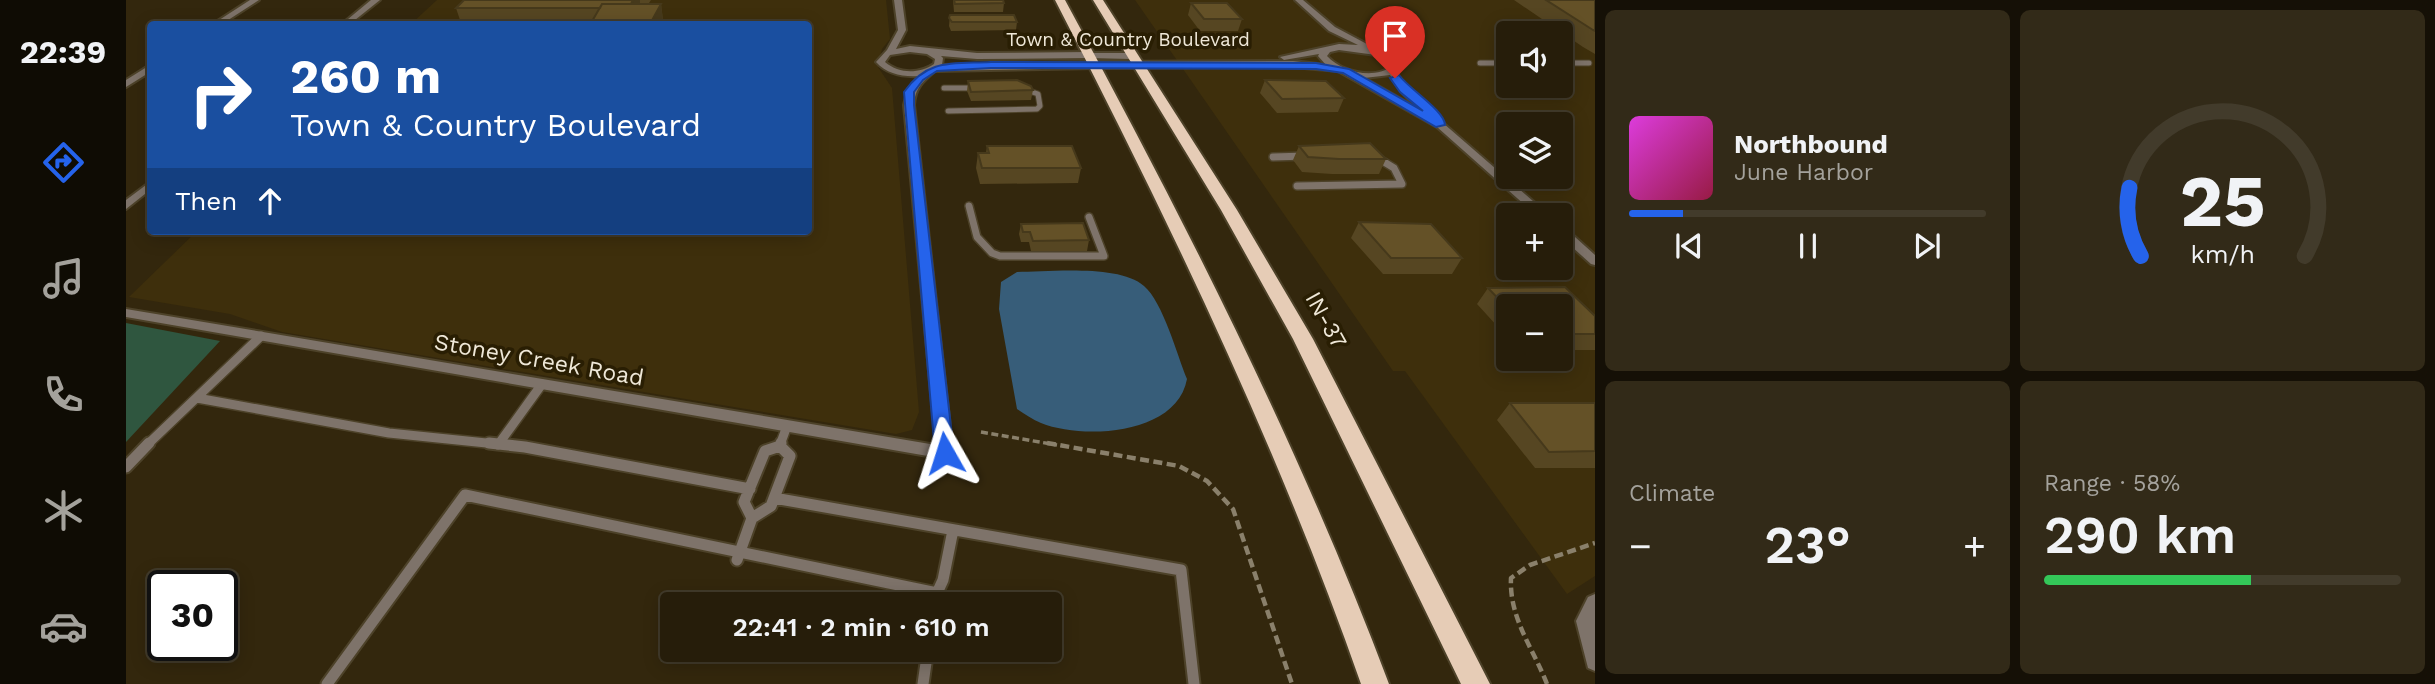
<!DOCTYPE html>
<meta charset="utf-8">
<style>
body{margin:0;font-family:"Work Sans",sans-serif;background:#322a18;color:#f1f3f6;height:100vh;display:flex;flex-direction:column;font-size:26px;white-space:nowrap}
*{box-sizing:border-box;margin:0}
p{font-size:23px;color:#a4a29c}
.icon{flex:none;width:38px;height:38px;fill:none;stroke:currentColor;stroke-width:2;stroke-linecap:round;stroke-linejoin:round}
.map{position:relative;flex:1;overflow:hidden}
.details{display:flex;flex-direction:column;gap:10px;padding:10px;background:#151006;width:840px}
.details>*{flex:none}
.hud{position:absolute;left:21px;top:21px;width:665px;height:214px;border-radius:7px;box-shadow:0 4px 18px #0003,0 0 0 2px #423b2b;background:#1a4fa0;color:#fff;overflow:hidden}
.controls{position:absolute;left:1370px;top:21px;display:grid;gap:14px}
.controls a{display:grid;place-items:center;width:77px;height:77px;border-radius:7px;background:#261d0a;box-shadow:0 4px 18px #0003,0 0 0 2px #423b2b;font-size:35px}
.speed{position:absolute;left:21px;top:570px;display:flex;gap:14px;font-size:35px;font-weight:700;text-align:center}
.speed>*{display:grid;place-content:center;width:91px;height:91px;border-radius:50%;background:#261d0a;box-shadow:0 4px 18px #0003,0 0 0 2px #423b2b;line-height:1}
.speed .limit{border:4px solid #111;border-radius:10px;background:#fff;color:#111}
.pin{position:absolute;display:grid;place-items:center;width:60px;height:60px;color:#fff;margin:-72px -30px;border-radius:50% 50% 50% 0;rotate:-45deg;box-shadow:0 0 7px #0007}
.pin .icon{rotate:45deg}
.me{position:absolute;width:77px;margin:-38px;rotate:354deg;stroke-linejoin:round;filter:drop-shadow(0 0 5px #0008)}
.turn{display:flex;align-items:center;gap:24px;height:147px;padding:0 28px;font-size:32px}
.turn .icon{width:91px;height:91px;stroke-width:2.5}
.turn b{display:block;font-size:49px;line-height:60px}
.then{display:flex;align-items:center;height:66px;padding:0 28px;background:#0003;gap:14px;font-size:26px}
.big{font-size:52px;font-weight:600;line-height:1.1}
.details .tile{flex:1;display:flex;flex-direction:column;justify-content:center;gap:10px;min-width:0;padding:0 24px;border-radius:10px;background:#322a18}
.details .dial{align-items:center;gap:0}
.dial svg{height:182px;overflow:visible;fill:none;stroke:#423b2b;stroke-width:7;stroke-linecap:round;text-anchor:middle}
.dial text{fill:#f1f3f6;stroke:none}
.song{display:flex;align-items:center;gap:21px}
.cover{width:84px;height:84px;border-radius:10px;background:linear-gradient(135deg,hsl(300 70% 55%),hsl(340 70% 35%))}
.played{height:7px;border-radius:4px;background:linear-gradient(90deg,#2563eb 15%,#423b2b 15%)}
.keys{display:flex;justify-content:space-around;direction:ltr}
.heat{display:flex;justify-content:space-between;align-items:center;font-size:38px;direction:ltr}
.charge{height:10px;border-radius:5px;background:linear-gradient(90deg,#34c759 58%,#423b2b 0)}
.details .tiles{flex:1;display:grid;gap:10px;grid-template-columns:repeat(2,1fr)}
.trip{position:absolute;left:534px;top:592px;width:402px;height:70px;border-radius:7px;background:#261d0a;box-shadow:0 4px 18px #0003,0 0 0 2px #423b2b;font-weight:600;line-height:70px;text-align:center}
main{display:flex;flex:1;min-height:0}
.tabs{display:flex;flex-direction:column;width:126px;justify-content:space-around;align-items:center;background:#0f0c04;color:#a4a29c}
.tabs .icon{width:49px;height:49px}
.tabs .on{color:#2563eb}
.tabs b{font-size:32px;color:#f1f3f6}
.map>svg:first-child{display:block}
</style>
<main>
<nav class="tabs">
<b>22:39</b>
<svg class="icon on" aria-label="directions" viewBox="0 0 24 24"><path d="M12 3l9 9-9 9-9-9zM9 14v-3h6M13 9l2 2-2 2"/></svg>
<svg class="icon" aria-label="music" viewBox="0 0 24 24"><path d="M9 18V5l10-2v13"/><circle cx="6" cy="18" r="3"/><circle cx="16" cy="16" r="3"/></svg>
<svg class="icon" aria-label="phone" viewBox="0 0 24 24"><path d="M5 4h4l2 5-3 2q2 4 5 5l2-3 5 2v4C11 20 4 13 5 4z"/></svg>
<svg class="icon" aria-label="climate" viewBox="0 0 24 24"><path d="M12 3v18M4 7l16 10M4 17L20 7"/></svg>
<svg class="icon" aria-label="car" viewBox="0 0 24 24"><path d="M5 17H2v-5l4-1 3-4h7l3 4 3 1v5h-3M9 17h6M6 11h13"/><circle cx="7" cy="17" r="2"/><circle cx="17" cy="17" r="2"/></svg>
</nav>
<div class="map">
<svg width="1469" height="684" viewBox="0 0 1469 684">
<rect width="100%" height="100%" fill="#33270d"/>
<path fill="#3e2f0c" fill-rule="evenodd" d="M311 0H760L764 39 756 49 752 67 766 88 793 412 786 430 770 434 156 332 104 314 3 297 71 231H682V24H285Z
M1009 0H1469V576L1441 594 1279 371H1267ZM1382 33H1435V86H1382ZM1382 124H1435V177H1382ZM1382 215H1435V268H1382ZM1382 306H1435V359H1382Z"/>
<path fill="#2f563f" d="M0 323 94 341 0 442Z"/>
<path fill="#375d79" d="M891 272C922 272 993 264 1018 286 1037 302 1051 355 1061 379 1051 435 957 440 915 423 907 420 899 414 891 409L873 309 875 282Z"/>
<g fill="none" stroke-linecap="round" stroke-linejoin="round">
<defs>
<path id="service-far3" d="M1354 63H1382
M1435 63H1463
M818 88H853
M822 111 911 109 914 106 912 94 895 88"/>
<path id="service-far2" d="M1147 157 1180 156
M1171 186 1276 184 1268 168 1250 157
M843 206 851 237 866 253 874 256H978L963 217"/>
<path id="service-far1" d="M71 398 263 433 380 445
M21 445 135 336
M372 445 416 384
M654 445 661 426"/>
<path id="service" d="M363 443 399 447 624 489
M654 446 664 456 645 506 626 518 618 502 639 451Z
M654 446 655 443
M0 467 23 443
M648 498 1055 570 1068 684
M611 560 626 518
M811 593 817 580 827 530
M201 684 339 495 811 593 809 604
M797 684 802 649"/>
<path id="minor" d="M124 0H133L96 24H87Z
M245 0H254L224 24H216Z
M768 0H776L780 30 770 49 784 46 851 53 963 52 967 55 963 58 851 59 815 56 817 58 816 65 969 62 973 65 969 68 809 71C797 81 789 88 788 105L827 453 825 457 819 459 0 317V309L810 445 778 105 782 89 793 76C776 77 761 74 750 62L761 50 772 30ZM784 52 801 54 809 59 808 64C793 74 773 74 759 62L764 55Z
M24 65V72L0 87V80Z
M24 182V190L0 209V200Z"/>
<path id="tertiary" d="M1169 0H1177L1209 27 1269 59 1275 67 1270 72 1281 88 1299 102V106C1283 106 1272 87 1264 75L1238 78 1317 123 1423 215H1410L1311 127 1212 71 1167 67 969 68 965 65 969 62 1167 61 1200 65 1192 56 1193 54 1158 60 1154 57 1213 44 1232 45 1203 31ZM1213 50 1250 55 1266 66C1248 80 1216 72 1201 56L1204 52Z
M960 53H1005L1009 56 1005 59 963 58 960 57Z
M1435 227 1439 228 1469 255V265L1465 264 1435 237Z
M1469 594V671L1462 668 1450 621 1462 597Z"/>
<path id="trunk" d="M929 0H939C1060 223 1174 447 1263 684H1235C1152 447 1044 223 929 0Z
M967 0H977L1111 210 1187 339 1364 684H1335L1167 339 1095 210Z"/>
</defs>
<use href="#service-far3" stroke="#4d4229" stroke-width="7"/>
<use href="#service-far2" stroke="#4d4229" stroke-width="10"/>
<use href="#service-far1" stroke="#4d4229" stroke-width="12"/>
<use href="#service" stroke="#4d4229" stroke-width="15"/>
<use href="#minor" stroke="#4d4229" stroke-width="4"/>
<use href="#tertiary" stroke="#4d4229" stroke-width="4"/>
<use href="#trunk" stroke="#4d4229" stroke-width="4"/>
<path stroke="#8a806b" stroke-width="3.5" stroke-dasharray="7 3.5" stroke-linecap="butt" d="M855 432 931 445"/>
<path stroke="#8a806b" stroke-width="4.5" stroke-dasharray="9 4.5" stroke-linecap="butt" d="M921 443 1053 466 1081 481 1107 509 1166 684
M1421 684C1407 648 1383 618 1385 578L1404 565 1469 543"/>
<use href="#service-far3" stroke="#7e736a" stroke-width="5"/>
<use href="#service-far2" stroke="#7e736a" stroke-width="7"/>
<use href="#service-far1" stroke="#7e736a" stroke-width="9"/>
<use href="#service" stroke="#7e736a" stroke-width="11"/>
<use href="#minor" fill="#7e736a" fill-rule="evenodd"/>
<use href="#tertiary" fill="#7e736a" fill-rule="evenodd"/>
<use href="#trunk" fill="#e6ccb6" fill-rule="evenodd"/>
</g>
<path fill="#564622" d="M338 0H525L523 3 514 4H535L537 20 535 24H465L466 20H334L330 8Z
M827 0H877L878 3 877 12H828Z
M1388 0H1469V54L1457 47Z
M1065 3 1116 19 1112 31H1074L1062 15Z
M824 15 891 22 890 30 825 31 823 26Z
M1139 80 1218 98 1212 112 1151 113 1134 93Z
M842 81 907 90 905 100 845 101 841 91Z
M861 146 955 168 952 183 854 184 850 168 852 153H860Z
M1173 146 1260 159 1253 174H1206L1176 172 1167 160Z
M1233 222 1336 258 1326 274H1257L1225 238Z
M895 224 963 240 961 251H905L903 242H895L893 234Z
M224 231H423L420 237H227Z
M1439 287 1469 316V350H1435V306H1382V338L1351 304 1362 288Z
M1384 403H1469V468H1409L1371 420Z"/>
<path fill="#46391b" d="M507 0H514V3L505 20 503 8Z
M535 4 537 20 535 24H524Z"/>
<path fill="#645127" stroke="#46391b" stroke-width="2" d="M338 0H507L505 4H476L474 8H330Z
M828 0H877L878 3 829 4Z
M1420 0H1469V31L1467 30Z
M1065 3H1101L1116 19H1078Z
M476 4H535L524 24H474L475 23H465Z
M824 15H888L891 22H826L823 18Z
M891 80 905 86 907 90 845 92 842 81Z
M1139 80 1200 81 1218 98 1156 99Z
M1244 143 1260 159H1213L1182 157 1173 146Z
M861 146H946L955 168H856L852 153H863Z
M1233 222 1305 224 1336 258H1265Z
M957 223 963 240 907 241 904 232H897L895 224Z
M1439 287 1469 316V334H1435V306H1382V309L1362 288Z
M1384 403H1469V451L1423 452Z"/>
<path fill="#2563eb" stroke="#184099" stroke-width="2" d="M865 62 1190 63 1223 69 1297 111 1274 92 1264 78 1273 75C1283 89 1319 111 1319 125L1310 127 1217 73 1190 69 865 68 811 71 797 80 788 92V105L828 453 819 460 809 453 778 92C802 58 827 64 865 62Z"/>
<g text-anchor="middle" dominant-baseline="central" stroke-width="7" stroke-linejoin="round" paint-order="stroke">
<g font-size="19" fill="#efe8d8" stroke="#291e03">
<text x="1002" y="39">Town &amp; Country Boulevard</text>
</g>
<g font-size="23" fill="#efe8d8" stroke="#291e03">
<text transform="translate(1200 320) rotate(61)">IN-37</text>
<text transform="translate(413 360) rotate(10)">Stoney Creek Road</text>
</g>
</g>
</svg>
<div class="controls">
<a><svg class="icon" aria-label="sound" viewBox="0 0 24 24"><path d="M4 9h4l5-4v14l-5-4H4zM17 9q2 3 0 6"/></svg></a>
<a><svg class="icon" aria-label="layers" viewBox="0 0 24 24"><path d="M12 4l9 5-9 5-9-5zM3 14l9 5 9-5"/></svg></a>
<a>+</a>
<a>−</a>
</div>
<div class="speed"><div class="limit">30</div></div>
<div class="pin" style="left:1269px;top:78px;background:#d93025"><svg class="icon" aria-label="arrive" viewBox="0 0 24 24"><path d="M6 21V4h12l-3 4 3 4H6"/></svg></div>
<svg class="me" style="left:819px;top:453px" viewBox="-20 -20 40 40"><path d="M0-17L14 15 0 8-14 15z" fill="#2563eb" stroke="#fff" stroke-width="4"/></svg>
<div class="trip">22:41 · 2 min · 610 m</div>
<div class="hud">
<div class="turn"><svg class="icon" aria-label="right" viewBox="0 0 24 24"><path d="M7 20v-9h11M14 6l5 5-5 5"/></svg><div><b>260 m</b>Town &amp; Country Boulevard</div></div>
<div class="then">Then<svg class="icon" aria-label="ahead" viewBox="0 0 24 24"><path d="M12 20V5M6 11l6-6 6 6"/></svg></div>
</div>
</div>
<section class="details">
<div class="tiles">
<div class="tile">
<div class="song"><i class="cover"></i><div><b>Northbound</b><p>June Harbor</p></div></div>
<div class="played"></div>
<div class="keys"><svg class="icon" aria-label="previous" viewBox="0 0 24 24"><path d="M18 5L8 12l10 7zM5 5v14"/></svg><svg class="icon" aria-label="pause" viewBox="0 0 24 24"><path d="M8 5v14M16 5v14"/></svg><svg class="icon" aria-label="next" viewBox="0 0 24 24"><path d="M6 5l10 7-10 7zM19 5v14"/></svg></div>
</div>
<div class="tile dial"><svg viewBox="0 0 100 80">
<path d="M14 69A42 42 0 1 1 86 69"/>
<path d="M14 69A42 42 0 0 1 9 39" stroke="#2563eb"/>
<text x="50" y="56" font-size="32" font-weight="700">25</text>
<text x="50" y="72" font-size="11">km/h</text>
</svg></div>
<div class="tile"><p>Climate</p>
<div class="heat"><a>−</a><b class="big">23°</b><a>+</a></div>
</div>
<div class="tile"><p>Range · 58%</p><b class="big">290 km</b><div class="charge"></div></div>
</div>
</section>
</main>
